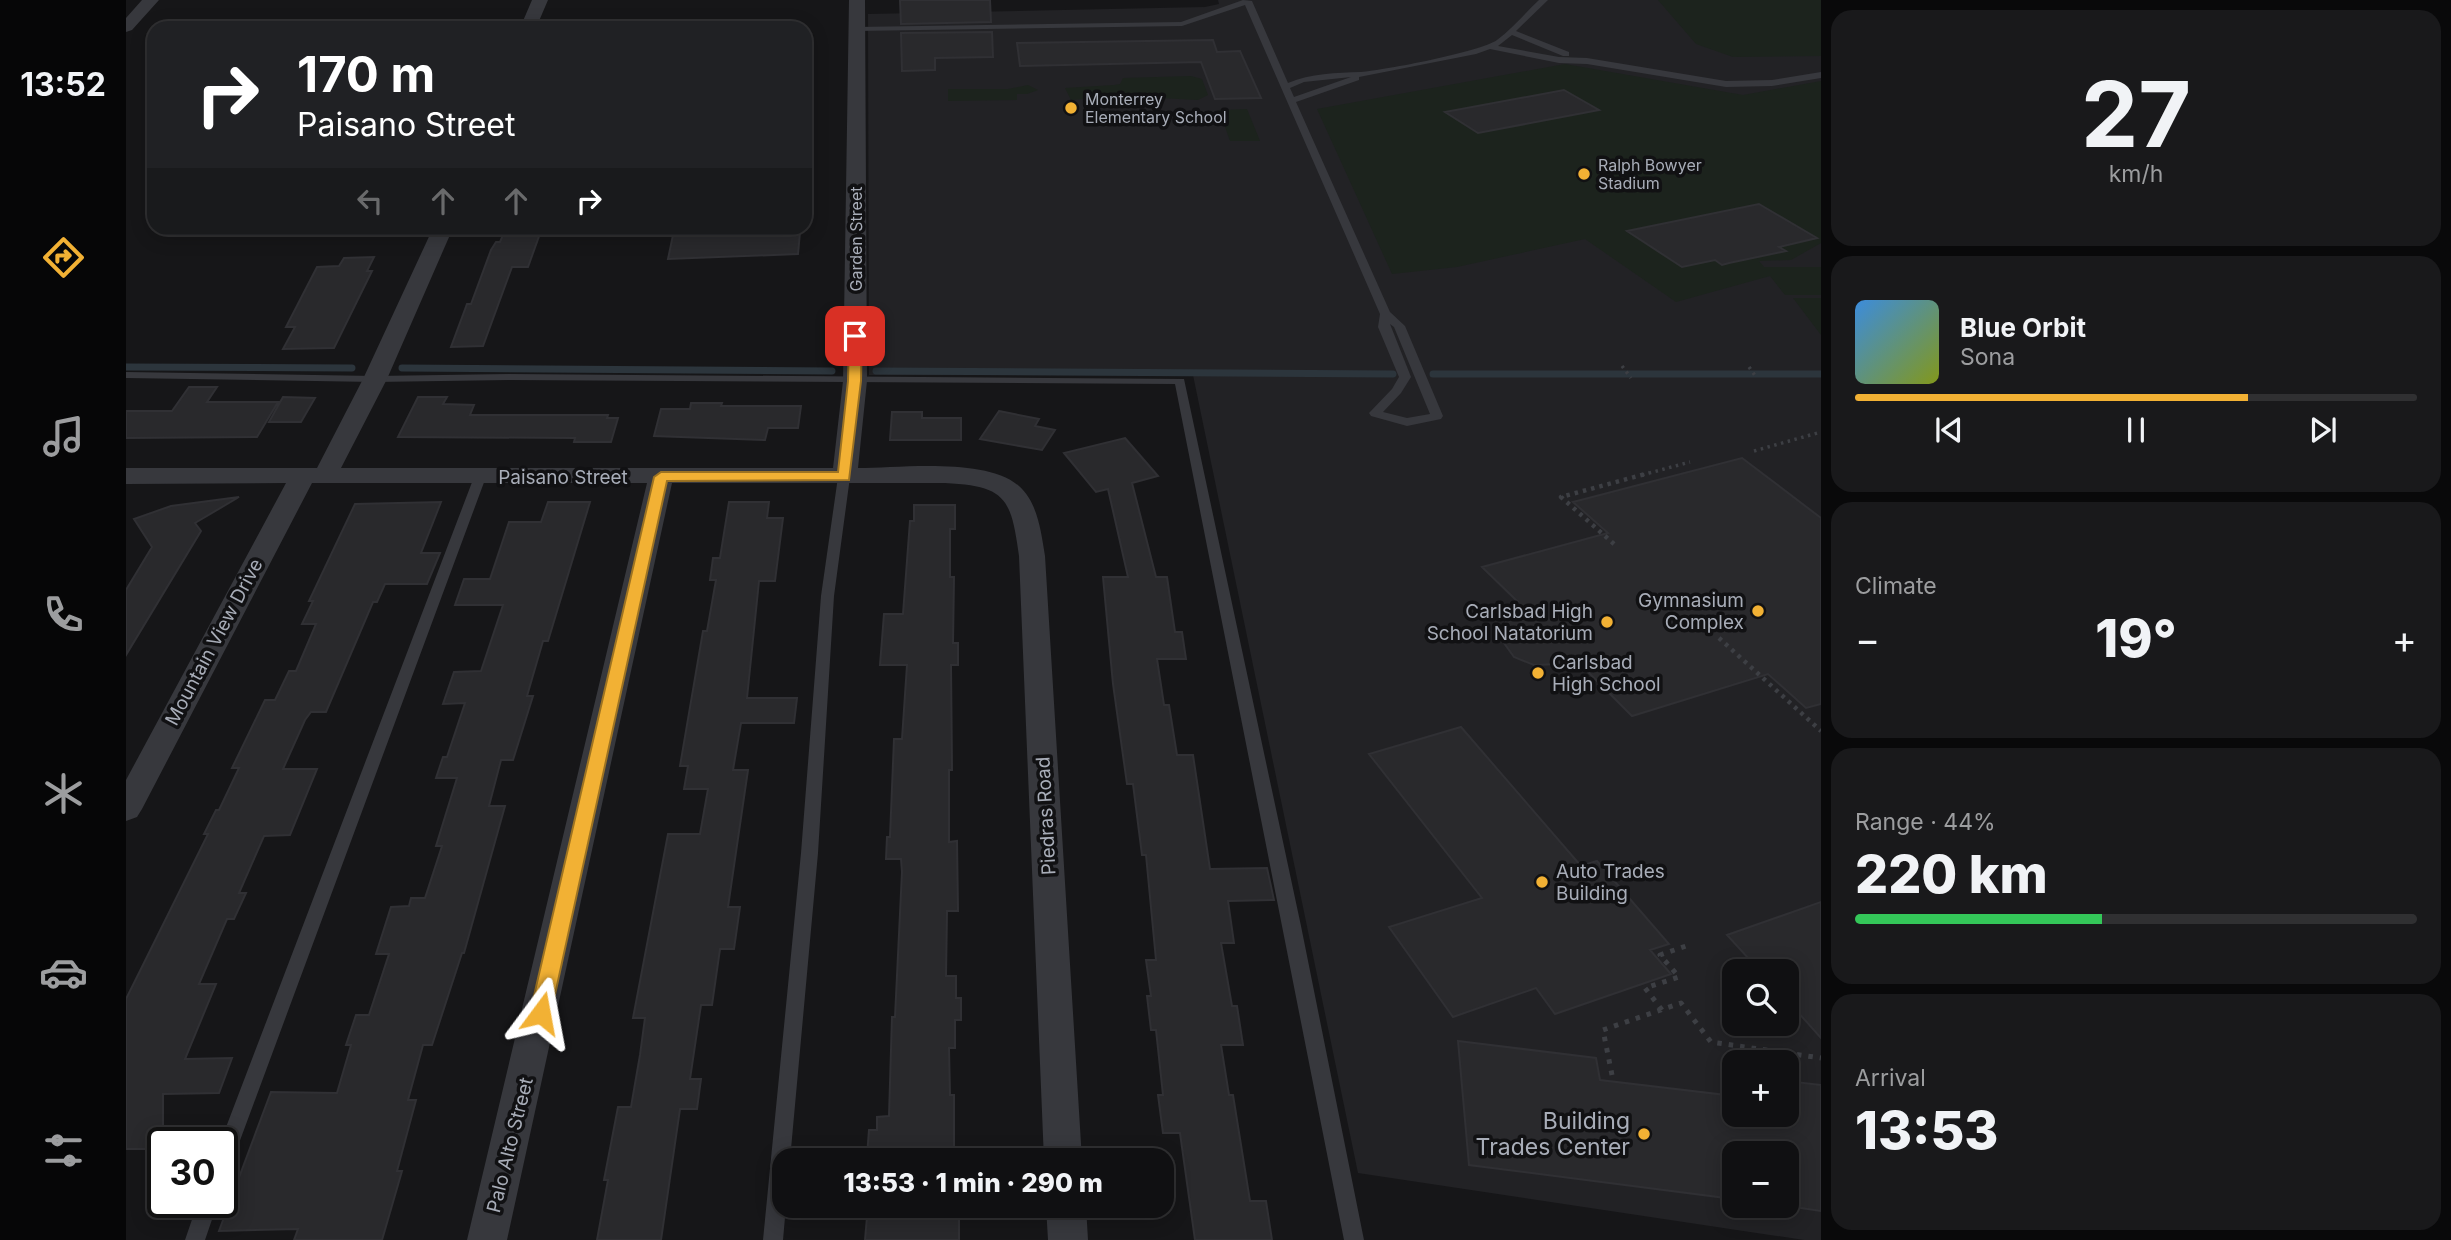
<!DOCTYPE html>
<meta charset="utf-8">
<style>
body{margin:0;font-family:Inter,sans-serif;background:#19191b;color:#f1f3f6;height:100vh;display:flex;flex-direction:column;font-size:26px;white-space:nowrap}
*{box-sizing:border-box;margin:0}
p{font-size:23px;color:#9c9d9f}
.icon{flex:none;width:38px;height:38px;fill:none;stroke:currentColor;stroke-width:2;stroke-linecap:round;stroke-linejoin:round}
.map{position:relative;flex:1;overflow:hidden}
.sheet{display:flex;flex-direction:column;gap:10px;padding:10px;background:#09090a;width:630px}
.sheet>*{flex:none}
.banner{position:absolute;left:21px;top:21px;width:665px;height:214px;border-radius:21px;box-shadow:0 4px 18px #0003,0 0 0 2px #303032;background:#202124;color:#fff;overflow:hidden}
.tools{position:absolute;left:1596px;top:959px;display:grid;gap:14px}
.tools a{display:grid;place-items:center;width:77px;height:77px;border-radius:14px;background:#101012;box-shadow:0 4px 18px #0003,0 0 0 2px #303032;font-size:35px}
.speed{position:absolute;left:21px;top:1127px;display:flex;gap:14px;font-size:35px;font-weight:700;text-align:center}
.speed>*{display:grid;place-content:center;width:91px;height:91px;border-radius:50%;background:#101012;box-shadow:0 4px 18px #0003,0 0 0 2px #303032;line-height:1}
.speed .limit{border:4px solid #111;border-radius:10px;background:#fff;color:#111}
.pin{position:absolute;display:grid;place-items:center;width:60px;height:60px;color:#fff;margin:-30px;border-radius:14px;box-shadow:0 4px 10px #0006}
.me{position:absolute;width:77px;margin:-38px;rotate:13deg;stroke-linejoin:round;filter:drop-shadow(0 0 5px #0008)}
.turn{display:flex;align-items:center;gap:24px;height:147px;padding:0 35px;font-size:32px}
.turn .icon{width:91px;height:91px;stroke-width:2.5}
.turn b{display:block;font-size:49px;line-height:60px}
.lanes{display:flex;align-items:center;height:66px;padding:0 35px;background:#0003;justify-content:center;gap:35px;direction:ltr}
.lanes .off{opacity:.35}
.big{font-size:52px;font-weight:800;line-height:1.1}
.sheet .card{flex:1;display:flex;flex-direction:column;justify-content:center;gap:10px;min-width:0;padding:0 24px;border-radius:21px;background:#19191b}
.sheet .dial{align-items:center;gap:0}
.dial b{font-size:91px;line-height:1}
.song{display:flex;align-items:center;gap:21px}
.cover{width:84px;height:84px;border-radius:10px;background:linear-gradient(135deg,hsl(210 70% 55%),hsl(70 70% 35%))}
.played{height:7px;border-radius:4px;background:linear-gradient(90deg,#f2b134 70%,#303032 70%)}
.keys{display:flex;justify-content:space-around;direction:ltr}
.heat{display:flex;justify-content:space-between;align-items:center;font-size:38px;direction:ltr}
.charge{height:10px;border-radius:5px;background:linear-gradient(90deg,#34c759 44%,#303032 0)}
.trip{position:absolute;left:646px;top:1148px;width:402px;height:70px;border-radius:21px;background:#101012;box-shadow:0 4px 18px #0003,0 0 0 2px #303032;font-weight:800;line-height:70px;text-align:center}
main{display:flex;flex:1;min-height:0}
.tab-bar{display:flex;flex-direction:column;width:126px;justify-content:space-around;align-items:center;background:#060607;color:#9c9d9f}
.tab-bar .icon{width:49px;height:49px}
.tab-bar .current{color:#f2b134}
.tab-bar b{font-size:32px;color:#f1f3f6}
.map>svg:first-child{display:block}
</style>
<main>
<nav class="tab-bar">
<b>13:52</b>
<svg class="icon current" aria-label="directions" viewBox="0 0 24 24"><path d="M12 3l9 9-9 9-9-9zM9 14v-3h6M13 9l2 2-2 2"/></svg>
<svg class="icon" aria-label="music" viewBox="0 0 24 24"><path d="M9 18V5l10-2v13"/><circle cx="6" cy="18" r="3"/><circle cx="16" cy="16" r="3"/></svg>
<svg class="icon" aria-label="phone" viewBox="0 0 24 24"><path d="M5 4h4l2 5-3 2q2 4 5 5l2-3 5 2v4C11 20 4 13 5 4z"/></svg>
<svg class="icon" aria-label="climate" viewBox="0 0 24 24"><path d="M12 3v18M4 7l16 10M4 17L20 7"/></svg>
<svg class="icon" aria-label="car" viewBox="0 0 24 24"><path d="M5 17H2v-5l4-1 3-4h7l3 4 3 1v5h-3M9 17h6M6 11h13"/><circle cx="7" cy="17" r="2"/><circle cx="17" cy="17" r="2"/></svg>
<svg class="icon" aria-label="filters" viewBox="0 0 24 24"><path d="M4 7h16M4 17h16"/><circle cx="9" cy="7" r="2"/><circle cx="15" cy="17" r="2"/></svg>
</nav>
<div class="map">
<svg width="1695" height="1240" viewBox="0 0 1695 1240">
<rect width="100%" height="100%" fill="#161618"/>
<path fill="#222225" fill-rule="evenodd" d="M1092 0H1695V1240H1678L1232 1173 1067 375H743L742 14 1079 7 1093 4ZM1608 971H1661V1024H1608ZM1608 1062H1661V1115H1608ZM1608 1153H1661V1206H1608Z"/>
<path fill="#1c231d" d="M1532 0H1695V56L1607 57 1570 44Z
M1439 64 1617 95 1695 81V243L1665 260 1633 261 1638 267H1695V295H1659L1644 276 1550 302 1459 239 1331 267 1266 274 1191 109Z
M1065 76 1076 79 1082 95 1072 100 997 96 945 100 939 88 988 85 994 84 997 78Z
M902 85 912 90 901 94H891V100L822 101V89H882Z
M1121 109 1134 141H1104L1093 110Z
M1667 298H1695V335Z"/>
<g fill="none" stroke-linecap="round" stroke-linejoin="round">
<path stroke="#2c353c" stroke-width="7" d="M0 367 226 368
M276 368 706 371
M750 371 1267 374
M1307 374H1695"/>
</g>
<path fill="#29292c" stroke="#303034" stroke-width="2" d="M774 0H864L865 22 775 24Z
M866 32 867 57 809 58V70L776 71 775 33Z
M1087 40 1091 52 1114 51 1135 98 1089 99 1075 62 894 66 891 43Z
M1438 90 1473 110 1352 133 1319 112Z
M1633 204 1691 238 1653 247 1660 251 1603 263 1596 265 1589 260 1556 267 1501 231Z
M380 228H416L402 267H386L357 346 325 347 341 304H345L365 250 370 242H374Z
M674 232 672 254 542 259 547 235Z
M248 257 241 271H246L208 348 157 349 169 327H160L191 267 213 266 218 258Z
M63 387H91L81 402H152L131 437 0 438V411H46Z
M157 397 189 398 175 422H143Z
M292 397H321L317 404 348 405 344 415H482L481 418H492L485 442H448L449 438 272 437Z
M565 403H596L595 406H675L672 428H642L639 440 528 436 535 409H564Z
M873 411 913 419 909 426 929 430 916 450 854 439Z
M766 412H796V418H835V440H764Z
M999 438 1032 476 1006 483 1030 577H1041L1049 632H1056L1060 659H1031L1038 705H1043L1051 755H1067L1084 869 1141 868 1148 900 1102 901 1108 943H1095L1106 1006H1111L1117 1045H1095L1103 1095H1107L1124 1201H1140L1146 1240H1069L1054 1133H1037L1032 1095H1037L1030 1030H1025L1021 996H1025L1020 960H1030L1020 855H1016L1007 784H1001L987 684 977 577H1002L982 489 970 492 938 453Z
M1616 458 1695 518V704L1680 708 1642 674 1506 716 1449 659 1433 664 1408 665 1388 657 1378 643 1375 630 1392 602 1356 567 1482 533 1447 502Z
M113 497 69 523 75 531 0 655V590L26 547 8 519 45 506Z
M315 502 295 553H314L301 584H259L251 602H247L200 712H185L179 720 157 769H191L164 835 138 836 113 893H120L108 919H101L73 984H90L59 1059 106 1058 93 1093 37 1094V1149H0V999L82 834H78L90 810H93L113 768H106L139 700H149L163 671H170L190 624H176L187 601H183L229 504Z
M422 502H464L422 641H417L401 696H407L387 760H375L363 806H379L338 953H336L306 1045H297L282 1100H290L271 1171H276L256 1240H168L172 1229 93 1231 145 1092 211 1093 225 1045H220L230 1015H243L263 954H250L265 907 283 906 285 898H299L316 846H310L331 778H310L317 757H321L339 703 317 704 328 672 355 671 377 605H329L338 579H364L383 522H415Z
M603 502H643L641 518H657L649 581H633L621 698H671L668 723H615L607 770H622L602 907H614L608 949H594L586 1005H575L564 1079H575L571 1109H554L535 1240H471L482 1180H478L492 1107H505L514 1055 519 1018H507L542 834H574L582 789H558L562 766H554L577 631H581L590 580H584L587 558H594Z
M788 505H829V529H824V577H828L827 643H832V665H825L826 770H823V842L831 841 832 911H821L820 976H830V998H835V1020H829V1048H823L824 1095H828V1155L741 1156 743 1130H751V1117L763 1116 766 1017H769L776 872 775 859H760L761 837H764L768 739H776L781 665H754L758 614H777L784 521H788Z
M1335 727 1455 866 1471 861 1543 944 1524 950 1545 974 1429 1014 1410 988 1327 1017 1263 927 1356 898 1243 754Z
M1695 902V1038L1661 1000V971H1634L1601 935Z
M1332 1041 1470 1058 1474 1080 1608 1096V1115H1661V1081L1695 1085V1211L1661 1206V1153H1608V1199L1343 1165Z
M765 1206 833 1207V1240H739L741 1217H765Z"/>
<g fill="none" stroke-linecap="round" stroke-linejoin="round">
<path stroke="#3d3f44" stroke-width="3.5" stroke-dasharray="2.5 4.5" stroke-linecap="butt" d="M1496 366 1505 378
M1623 367 1630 377
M1628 451 1695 432
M1516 475 1564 462"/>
<path stroke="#3d3f44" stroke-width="4.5" stroke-dasharray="3.5 5" stroke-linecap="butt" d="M1488 544 1435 497 1523 473
M1593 638 1695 731"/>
<path stroke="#3d3f44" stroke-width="5" stroke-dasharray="4.5 7" stroke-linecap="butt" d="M1536 1010 1519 988 1553 977 1534 955 1566 944
M1486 1075 1477 1030 1555 1003 1585 1042 1695 1058"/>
<path fill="#37383d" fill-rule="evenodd" d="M1117 0 1126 1 1162 83C1185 73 1210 73 1235 72 1259 70 1354 52 1371 40 1386 29 1399 13 1413 0H1422L1390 31 1443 52V56H1437L1386 35 1372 46 1433 57 1461 58 1600 81 1646 80 1695 72V78L1646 86 1600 87 1461 64 1433 63 1364 49 1350 54 1233 77V80L1170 102 1264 312 1279 326 1317 416 1315 419 1281 426 1245 416 1243 413 1266 389 1273 377 1252 327 1254 314 1119 5 1056 26 730 31 726 29 730 27 1055 22ZM1225 77 1168 97 1164 88 1178 82ZM1264 324 1268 327 1304 414 1281 418 1257 412 1275 393 1285 377Z
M0 372 249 376 383 374 1058 379 1175 926 1238 1240H1218L1049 384 383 380 249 382 0 378Z
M354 473 360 477 106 1162 103 1168 96 1171V1143H94L348 477Z
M718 473 724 477 708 596 692 853 664 1160H658V1206H660L657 1240H637L675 853 695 596 712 477Z
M72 1202H92L79 1240H59Z"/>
<path fill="#37383d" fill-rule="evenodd" d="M16 0H33L6 30 0 32V18Z
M406 0H422L410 28H394Z
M723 0H739L741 381 732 468C773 468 860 457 893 486 912 503 915 532 919 556L956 1160H918L893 556C885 498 880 486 819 483H546L381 1240H341L521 483H186L16 809 11 817 0 821V780L160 483 0 484V468H191L237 379 307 228H327L261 379 215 468H707L717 381Z
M920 1206H960L962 1240H922Z"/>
</g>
<path fill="#f2b134" stroke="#9d7322" stroke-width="2" d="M729 333 736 336 735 381 723 480 541 481 425 1013 422 1019 415 1021 407 1019 404 1013 528 477 535 472H712L722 381 723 336Z"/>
<g fill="#f2b134" stroke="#111113" stroke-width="2.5">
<circle cx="945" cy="108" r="7"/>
<circle cx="1458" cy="174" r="7"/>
<circle cx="1632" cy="611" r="7"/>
<circle cx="1481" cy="622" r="7"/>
<circle cx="1412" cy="673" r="7"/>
<circle cx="1416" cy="882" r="7"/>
<circle cx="1518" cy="1134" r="7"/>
</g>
<g text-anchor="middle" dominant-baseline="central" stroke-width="7" stroke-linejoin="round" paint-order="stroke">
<g font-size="16" fill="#a8adb8" stroke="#111113" text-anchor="start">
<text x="959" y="99">Monterrey<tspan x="959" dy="18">Elementary School</tspan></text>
<text x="1472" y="165">Ralph Bowyer<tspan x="1472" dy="18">Stadium</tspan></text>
</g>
<g font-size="16" fill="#a8adb8" stroke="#111113">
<text transform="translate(730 239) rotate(-90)">Garden Street</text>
</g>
<g font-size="19" fill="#a8adb8" stroke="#111113">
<text x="437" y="477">Paisano Street</text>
<text transform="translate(88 642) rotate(-62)">Mountain View Drive</text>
<text transform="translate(920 816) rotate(-93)">Piedras Road</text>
<text transform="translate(384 1145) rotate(-76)">Palo Alto Street</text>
</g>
<g font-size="19" fill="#a8adb8" stroke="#111113" text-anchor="end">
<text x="1618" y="600">Gymnasium<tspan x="1618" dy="22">Complex</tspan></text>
<text x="1467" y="611">Carlsbad High<tspan x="1467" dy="22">School Natatorium</tspan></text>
<text x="1426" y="662" text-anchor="start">Carlsbad<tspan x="1426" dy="22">High School</tspan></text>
<text x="1430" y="871" text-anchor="start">Auto Trades<tspan x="1430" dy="22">Building</tspan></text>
</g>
<g font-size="23" fill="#a8adb8" stroke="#111113" text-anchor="end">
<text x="1504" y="1121">Building<tspan x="1504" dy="26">Trades Center</tspan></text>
</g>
</g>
</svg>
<div class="tools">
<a><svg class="icon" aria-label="search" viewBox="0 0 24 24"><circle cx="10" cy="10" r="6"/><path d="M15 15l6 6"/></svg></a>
<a>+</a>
<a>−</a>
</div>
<div class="speed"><div class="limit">30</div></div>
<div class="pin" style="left:729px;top:336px;background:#d93025"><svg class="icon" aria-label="arrive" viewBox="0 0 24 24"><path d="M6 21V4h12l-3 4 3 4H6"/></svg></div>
<svg class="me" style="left:415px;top:1013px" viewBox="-20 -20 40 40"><path d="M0-17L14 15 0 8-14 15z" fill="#f2b134" stroke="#fff" stroke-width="4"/></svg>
<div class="trip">13:53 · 1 min · 290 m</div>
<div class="banner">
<div class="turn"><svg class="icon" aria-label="right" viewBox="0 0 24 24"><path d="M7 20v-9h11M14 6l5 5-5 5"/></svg><div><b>170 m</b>Paisano Street</div></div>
<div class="lanes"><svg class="icon off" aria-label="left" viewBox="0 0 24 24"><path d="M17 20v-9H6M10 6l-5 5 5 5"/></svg><svg class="icon off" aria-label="ahead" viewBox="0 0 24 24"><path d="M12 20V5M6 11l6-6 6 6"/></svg><svg class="icon off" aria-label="ahead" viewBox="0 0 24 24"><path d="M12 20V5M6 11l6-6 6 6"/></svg><svg class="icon" aria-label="right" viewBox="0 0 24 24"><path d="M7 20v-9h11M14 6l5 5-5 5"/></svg></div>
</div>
</div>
<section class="sheet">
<div class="card dial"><b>27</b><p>km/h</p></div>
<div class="card">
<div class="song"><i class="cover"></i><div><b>Blue Orbit</b><p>Sona</p></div></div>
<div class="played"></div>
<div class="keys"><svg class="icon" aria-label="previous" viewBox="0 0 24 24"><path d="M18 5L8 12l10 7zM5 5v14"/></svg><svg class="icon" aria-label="pause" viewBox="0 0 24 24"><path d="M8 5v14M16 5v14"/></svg><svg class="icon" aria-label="next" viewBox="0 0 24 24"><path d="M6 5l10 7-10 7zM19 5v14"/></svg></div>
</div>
<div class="card"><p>Climate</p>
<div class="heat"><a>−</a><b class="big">19°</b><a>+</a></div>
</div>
<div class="card"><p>Range · 44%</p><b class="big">220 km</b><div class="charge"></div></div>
<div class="card"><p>Arrival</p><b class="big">13:53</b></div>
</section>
</main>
